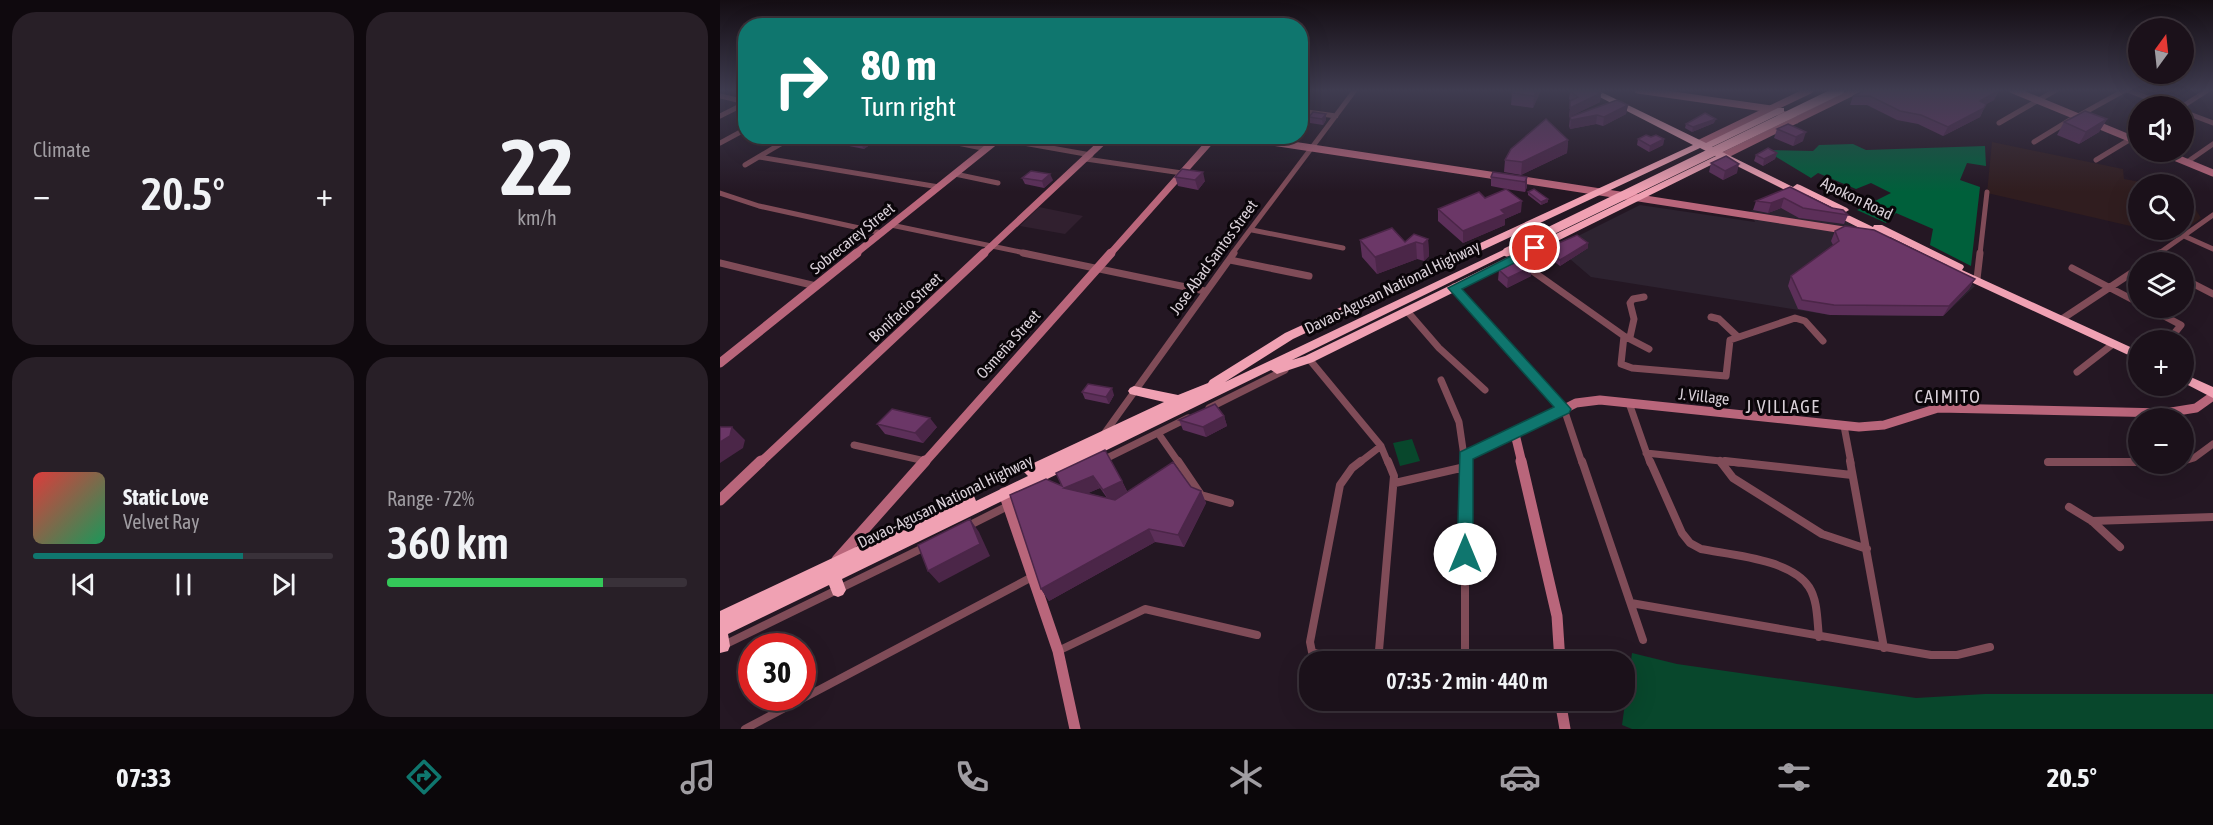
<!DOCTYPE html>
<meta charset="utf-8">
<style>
body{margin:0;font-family:"Asap Condensed",sans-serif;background:#281f27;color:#f1f3f6;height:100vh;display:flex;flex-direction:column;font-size:22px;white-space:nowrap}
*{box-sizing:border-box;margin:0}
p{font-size:20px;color:#a09da2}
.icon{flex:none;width:33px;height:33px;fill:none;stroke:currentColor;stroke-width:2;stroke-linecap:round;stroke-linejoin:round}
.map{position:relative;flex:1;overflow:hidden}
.side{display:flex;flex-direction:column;gap:12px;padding:12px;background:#0f090e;width:720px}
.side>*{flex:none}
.guide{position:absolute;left:18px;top:18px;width:570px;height:126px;border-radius:24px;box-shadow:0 6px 24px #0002,0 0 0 2px #393139;background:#0f766e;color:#fff;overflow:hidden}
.needle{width:39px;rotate:15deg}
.controls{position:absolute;left:1408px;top:18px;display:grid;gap:12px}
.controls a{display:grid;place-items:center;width:66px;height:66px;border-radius:50%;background:#1b111a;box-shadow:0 6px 24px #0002,0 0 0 2px #393139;font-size:30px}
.speed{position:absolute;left:18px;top:633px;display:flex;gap:12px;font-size:30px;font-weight:700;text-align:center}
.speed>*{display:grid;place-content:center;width:78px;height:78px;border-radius:50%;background:#1b111a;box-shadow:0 6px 24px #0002,0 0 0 2px #393139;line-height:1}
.speed .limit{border:9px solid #d22;background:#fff;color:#111}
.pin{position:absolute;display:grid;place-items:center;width:51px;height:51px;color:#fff;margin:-26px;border:3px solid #fff;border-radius:50%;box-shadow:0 2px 6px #0007}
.me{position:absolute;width:66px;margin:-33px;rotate:0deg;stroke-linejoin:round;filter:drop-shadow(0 0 4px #0008)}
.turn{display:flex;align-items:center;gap:21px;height:126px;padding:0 24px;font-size:27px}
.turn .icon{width:78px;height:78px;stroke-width:2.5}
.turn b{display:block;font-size:42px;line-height:51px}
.big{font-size:45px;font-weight:600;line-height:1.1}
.side .widget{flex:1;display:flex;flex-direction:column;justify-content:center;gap:9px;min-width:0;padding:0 21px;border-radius:24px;background:#281f27}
.side .dial{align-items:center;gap:0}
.dial b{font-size:78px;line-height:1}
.song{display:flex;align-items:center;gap:18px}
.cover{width:72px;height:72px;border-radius:9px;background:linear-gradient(135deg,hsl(0 70% 55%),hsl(150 70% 35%))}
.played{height:6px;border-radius:3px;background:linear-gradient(90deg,#0f766e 70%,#393139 70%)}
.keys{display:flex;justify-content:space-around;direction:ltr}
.heat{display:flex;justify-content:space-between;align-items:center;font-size:33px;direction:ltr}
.charge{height:9px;border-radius:4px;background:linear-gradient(90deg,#34c759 72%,#393139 0)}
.side .tiles{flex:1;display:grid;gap:12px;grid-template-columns:repeat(2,1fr)}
.trip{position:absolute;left:579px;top:651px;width:336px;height:60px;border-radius:24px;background:#1b111a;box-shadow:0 6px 24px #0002,0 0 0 2px #393139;font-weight:600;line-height:60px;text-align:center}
.dock{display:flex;height:96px;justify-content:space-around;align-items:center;background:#0b070a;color:#a09da2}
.dock .icon{width:42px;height:42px}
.dock .on{color:#0f766e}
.dock b{font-size:27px;color:#f1f3f6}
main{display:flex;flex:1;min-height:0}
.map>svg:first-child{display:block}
</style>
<main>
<section class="side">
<div class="tiles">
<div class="widget"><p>Climate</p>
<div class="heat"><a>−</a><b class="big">20.5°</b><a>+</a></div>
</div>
<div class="widget dial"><b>22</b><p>km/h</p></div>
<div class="widget">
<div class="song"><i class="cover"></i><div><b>Static Love</b><p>Velvet Ray</p></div></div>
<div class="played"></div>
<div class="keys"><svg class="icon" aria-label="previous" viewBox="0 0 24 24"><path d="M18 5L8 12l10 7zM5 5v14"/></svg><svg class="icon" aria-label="pause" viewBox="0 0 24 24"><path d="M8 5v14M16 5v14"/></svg><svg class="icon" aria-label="next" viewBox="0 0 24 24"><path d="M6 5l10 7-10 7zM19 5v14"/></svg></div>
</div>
<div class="widget"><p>Range · 72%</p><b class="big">360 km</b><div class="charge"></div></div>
</div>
</section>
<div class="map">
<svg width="1493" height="729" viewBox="0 0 1493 729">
<rect width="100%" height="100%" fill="#241723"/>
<path fill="#2d2330" d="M1071 194 1255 286 1223 316 1110 315 871 277 836 247 920 205 1035 222 1030 211Z"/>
<path fill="#31202f" d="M319 207 363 216 345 234 300 226Z"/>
<path fill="#301d1f" d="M1272 142 1403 169 1404 179 1432 184H1419V228L1267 193Z
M1464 191 1481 218 1456 237 1424 230H1464Z"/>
<path fill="#08472c" d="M692 439 700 461 680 466 673 443Z
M912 653 957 664 1196 698 1265 694H1493V729H912L902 725Z"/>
<path fill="#00603b" d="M1133 144 1146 150 1265 146 1266 166 1247 163 1240 180 1260 187 1251 266 1210 245 1213 229 1176 213 1166 223 1137 210 1171 193 1151 183 1136 189 1098 173 1091 178 1045 150 1093 151 1099 145Z"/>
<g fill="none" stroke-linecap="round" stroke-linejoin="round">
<path stroke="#804c58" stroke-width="5" d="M1407 90 1449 106
M0 96 26 102
M1463 106 1488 90
M580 111 616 116
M1464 112 1493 123
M1360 115 1405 90
M0 116 26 103
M1279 123 1336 90
M203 136 267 149
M280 139 371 155
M1314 142 1350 120
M0 143 26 129
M39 157 219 187
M366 159 462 173
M1376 160 1419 134
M1467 162 1493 144
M25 165 74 136
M235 174 278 183
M0 193 39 206 162 233
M171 225 310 254
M532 230 623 248
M1464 236 1493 249
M512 254 635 90
M1260 254 1267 192
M1438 254 1493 215"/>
<path stroke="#804c58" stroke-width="7" d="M303 253 485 291
M510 260 589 276
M1427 262 1440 253
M0 263 96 286
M804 265 904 336
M1352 268 1419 303
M1257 279 1260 253
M1464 279 1493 294
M734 287 844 409 862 463
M1429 308 1461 325 1449 340
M687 311 719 348 765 390
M991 317 999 319 1017 336
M1342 319 1419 268
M910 337 914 319 910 303 913 299 924 297
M929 349 904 336 901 364 912 368 1006 376 1010 340 1075 318 1085 321 1103 341
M585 360 589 359 661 446 668 463
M1357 372 1393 344
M721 380 739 422 745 463
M909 403 930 463
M489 408 565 370
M1124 426 1131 463
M438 433 459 463
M384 434 514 253
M134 445 205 461
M926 453 1019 463
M745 456 795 434
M381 461 468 418
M1000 461 1001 463
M1464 461 1474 458 1493 444
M1328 462H1419
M639 463 661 446"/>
<path stroke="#804c58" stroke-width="8" d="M458 461 481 495 510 503
M745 461V662
M862 461 923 640
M930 461 962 533 970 543 981 549C1011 555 1071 559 1089 587 1098 601 1097 621 1099 637
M1000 461 1013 478 1102 534 1147 549
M1005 461 1132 475
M1130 461 1164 648
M1328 462H1419
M675 483 745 467
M1349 507 1372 521 1400 547
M1372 521 1493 517
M246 527 290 505
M911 603 1211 655H1237L1270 647
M0 647 207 546
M338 651 425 609 537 635
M626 662 592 652 590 642 620 485 632 468 641 461
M658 662 674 476 668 461
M809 700 840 707
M25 729 312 577"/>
<path stroke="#b9667b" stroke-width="7" d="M918 90 1051 109 1076 120
M1293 90 1419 142
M513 136 783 177
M978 144 1090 90
M1442 152 1493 173
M1003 156 1137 90
M797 179 1130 231
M135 254 282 136
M263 254 389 136
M390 254 495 136"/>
<path stroke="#b9667b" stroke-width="9" d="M0 363 137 253
M40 463 264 253
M204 463 391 253
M802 463 795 434 856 403 880 400 1139 427 1164 425 1218 408 1445 413 1476 408 1493 396"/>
<path stroke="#b9667b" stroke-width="11" d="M801 461 837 616 840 662
M284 493 338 651 355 729
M0 500 41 461
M117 560 205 461
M840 700 845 729"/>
<path fill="#f0a1b3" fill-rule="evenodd" d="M866 90H877L986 143 1058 108H1064V112L992 147 1073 187 1077 184 1080 185 1127 208 1129 210 1124 213 1153 227 1154 225H1162L1243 265 1244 267 1242 270 1419 351V360L1225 270 1224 268 1227 265 1170 237 1169 239H1161L1110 213 1108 211 1113 208 1087 195 1082 198 1079 197 1003 159 593 362 557 374 551 370 122 579 126 590 123 595 118 597 113 595 109 585 8 634 10 646 8 651 0 653V611L244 496 249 494 254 496 256 501 308 476 303 471 305 467 444 402 410 394 408 391 410 388 414 386 458 395 488 383 490 380 565 333 973 145ZM980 148 996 156 585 356 572 360 792 252 791 250H783L505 382 573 339Z
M1464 374 1493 387V398L1464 383Z"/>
<path stroke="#f0a1b3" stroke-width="9" d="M787 252 1120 90"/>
</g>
<path fill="#5c2f59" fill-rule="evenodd" d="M821 90 813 108 791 105 792 93Z
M850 91 881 93 880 102 849 117 851 101 849 99Z
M1133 96 1274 100 1266 104 1260 117 1223 136 1198 124 1177 120 1147 105H1130Z
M908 105 906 114 883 126 876 124 850 129 849 126 850 117Z
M589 117 606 120 603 125 590 123Z
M1387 119 1379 132 1359 144 1337 135 1344 122Z
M994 123 972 132 965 128 966 124Z
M1068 124 1083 141 1073 146 1054 138 1057 129Z
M97 136H162L144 149 99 140Z
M931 137 944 139 943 145 929 152 917 145 918 139Z
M848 140 847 153 801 175 784 172 785 160Z
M1057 153 1055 159 1043 166 1034 161 1036 155Z
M991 163 1017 173 1003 180 989 172Z
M455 177 485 181 478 190 458 186Z
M771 177H807V187L805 192 786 189 801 212 785 219V225L743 243 718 221V209L765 198 786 189 771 186Z
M302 178 333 180 324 188 305 184Z
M1070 187 1128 215 1124 224 1079 218 1061 208 1048 213 1033 210 1036 201Z
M808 192 828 202 821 205 808 195Z
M1115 231 1255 279 1249 289 1223 316 1110 315 1078 309 1068 286 1071 276 1113 245 1111 241Z
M708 239 709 256 704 261 697 259 657 274 642 257 640 240 685 242Z
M868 248 840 266 825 255V249Z
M811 267V276L787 288 778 280 779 270Z
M362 392 394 395 389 404 365 399Z
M504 416 507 426 486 437 463 430 459 420Z
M157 424 217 427 203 443 165 434Z
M336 473 402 481 407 491 471 487 481 491 486 503 464 547 435 542 329 601 321 589 342 486ZM380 488 387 498 368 493Z"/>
<path fill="#4b2648" d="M816 90H821L813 108 814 96Z
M1279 91 1274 100 1255 110 1260 101Z
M881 93 880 102 849 117 850 108Z
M908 105 906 114 883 126 884 117Z
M1264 108 1260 117 1223 136 1228 127Z
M606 114V120L603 125 602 119Z
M877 115 876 124 850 129 851 120Z
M996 119 994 123 972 132 973 127Z
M1387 119 1379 132 1359 144 1366 132Z
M1086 132 1083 141 1073 146 1076 137Z
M136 136H162L144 149Z
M944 139 943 145 929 152 930 146Z
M848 140 847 153 801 175 802 162Z
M1057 153 1055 159 1043 166 1044 159Z
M1019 164 1017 173 1003 180 1005 171Z
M483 172 485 181 478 190 475 180Z
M330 174 333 180 324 188 322 181Z
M807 177V187L805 192V182Z
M1064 198 1061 208 1048 213 1051 203Z
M828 199V202L821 205V202Z
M802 201 801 212 785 219V225L743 243V231L781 210Z
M708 239 709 256 704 261 703 244Z
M696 242 697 259 657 274 655 257Z
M868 243V248L840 266V260Z
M811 267V276L787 288 788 278Z
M1255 279 1249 289 1223 316 1229 306Z
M392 388 394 395 389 404 386 397Z
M504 416 507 426 486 437 483 427Z
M210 418 217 427 203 443 195 433Z
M12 427 25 440 23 448 0 463V442Z
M373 476 380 488 352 500 344 488Z
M402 481 408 494 390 503 383 490Z
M481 491 486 503 464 547 458 535Z
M250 519 259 532 270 556 219 583 208 571Z
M429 529 435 542 329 601 321 589Z"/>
<path fill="#6b3767" stroke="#4b2648" stroke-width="1.5" d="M793 90H816L814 96 792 93Z
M851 90H875L881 93 850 108V101L858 97 850 91Z
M1145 90H1279L1260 101 1266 104 1264 108 1228 127 1201 115 1180 111 1150 96H1133Z
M897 100 908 105 884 117 877 115 851 120 850 117Z
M1365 111 1387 119 1366 132 1344 122Z
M593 112 606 114 602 119 589 117Z
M985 113 996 119 973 127 966 124Z
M826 119 848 140 802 162 785 160 791 149Z
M1068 124 1086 132 1076 137 1057 129Z
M926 135 931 137 936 135 944 139 930 146 918 139Z
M1048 148 1057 153 1044 159 1036 155Z
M1006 156 1019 164 1005 171 991 163Z
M462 169 483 172 475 180 455 177Z
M311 171 330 174 322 181 302 178Z
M773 172 807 177 805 182 771 177Z
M1070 187 1112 208 1123 210 1128 215 1083 208 1064 198 1051 203 1036 201Z
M786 189 802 201 781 210 785 214 743 231 718 209 759 192 765 198Z
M814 189 828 199 821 202 808 192Z
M1125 226 1154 230 1255 279 1229 306 1114 305 1082 300 1071 276 1119 241 1115 231Z
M672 228 685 242 694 234 708 239 703 244 696 242 655 257 640 240Z
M857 235 868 243 840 260 825 249Z
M802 259 811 267 788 278 779 270Z
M368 384 392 388 386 397 362 392Z
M495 404 504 416 483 427 459 420Z
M172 409 210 418 195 433 157 424Z
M0 427H12L10 436 0 442Z
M385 450 402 481 383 490 373 476 344 488 395 500 453 462 471 487 481 491 458 535 429 529 321 589 290 495 326 479 342 486 336 473Z
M250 519 260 544 208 571 198 545Z"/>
<linearGradient id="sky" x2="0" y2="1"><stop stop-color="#140d13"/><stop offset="0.47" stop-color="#3f3c50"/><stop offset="1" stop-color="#3f3c50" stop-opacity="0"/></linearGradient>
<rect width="1493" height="192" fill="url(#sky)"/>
<path fill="#0f766e" stroke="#0a4d48" stroke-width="1.5" d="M815 244 820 245V250L742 289 851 409 849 413 753 459V554L751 559 745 561 739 559 737 554 740 452 834 407 728 288Z"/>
<g text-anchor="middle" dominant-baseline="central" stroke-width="6" stroke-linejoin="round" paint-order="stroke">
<g font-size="16" fill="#d9d0d8" stroke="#0a0509">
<text transform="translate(1137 198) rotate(26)">Apokon Road</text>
<text transform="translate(132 238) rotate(-39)">Sobrecarey Street</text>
<text transform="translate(493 257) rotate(-54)">Jose Abad Santos Street</text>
<text transform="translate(672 287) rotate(-26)">Davao-Agusan National Highway</text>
<text transform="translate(185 307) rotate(-43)">Bonifacio Street</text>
<text transform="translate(288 344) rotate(-48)">Osmeña Street</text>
<text transform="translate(984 396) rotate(6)">J. Village</text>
<text transform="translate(225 501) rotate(-26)">Davao-Agusan National Highway</text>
</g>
<g font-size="18" letter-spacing="1.5" fill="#d9d0d8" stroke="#0a0509">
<text x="1228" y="396">CAIMITO</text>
<text x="1063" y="406">J VILLAGE</text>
</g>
</g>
</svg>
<div class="controls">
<a><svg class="needle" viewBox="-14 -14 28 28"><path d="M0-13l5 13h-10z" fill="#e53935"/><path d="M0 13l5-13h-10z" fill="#a09da2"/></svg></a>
<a><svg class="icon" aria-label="sound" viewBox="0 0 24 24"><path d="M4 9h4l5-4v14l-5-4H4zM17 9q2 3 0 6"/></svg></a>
<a><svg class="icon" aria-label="search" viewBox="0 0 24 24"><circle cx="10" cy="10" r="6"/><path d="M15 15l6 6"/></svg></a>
<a><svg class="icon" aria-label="layers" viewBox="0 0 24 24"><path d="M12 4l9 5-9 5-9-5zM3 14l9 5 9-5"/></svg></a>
<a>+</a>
<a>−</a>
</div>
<div class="speed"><div class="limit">30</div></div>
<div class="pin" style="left:815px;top:248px;background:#d93025"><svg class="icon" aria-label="arrive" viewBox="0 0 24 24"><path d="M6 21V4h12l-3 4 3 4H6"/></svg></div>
<svg class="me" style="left:745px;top:554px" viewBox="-20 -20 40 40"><circle r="19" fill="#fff"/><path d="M0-13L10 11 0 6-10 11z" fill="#0f766e"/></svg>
<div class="trip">07:35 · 2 min · 440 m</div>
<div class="guide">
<div class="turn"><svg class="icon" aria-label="right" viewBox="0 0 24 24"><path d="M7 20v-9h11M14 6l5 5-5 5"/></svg><div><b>80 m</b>Turn right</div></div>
</div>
</div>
</main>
<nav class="dock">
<b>07:33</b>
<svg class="icon on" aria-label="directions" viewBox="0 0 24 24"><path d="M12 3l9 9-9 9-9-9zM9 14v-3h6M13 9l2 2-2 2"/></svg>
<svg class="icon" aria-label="music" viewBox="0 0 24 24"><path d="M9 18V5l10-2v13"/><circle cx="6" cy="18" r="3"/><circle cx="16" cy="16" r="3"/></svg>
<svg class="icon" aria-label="phone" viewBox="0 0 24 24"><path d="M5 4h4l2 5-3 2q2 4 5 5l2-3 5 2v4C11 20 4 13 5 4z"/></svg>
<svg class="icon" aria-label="climate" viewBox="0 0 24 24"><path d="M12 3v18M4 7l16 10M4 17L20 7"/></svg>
<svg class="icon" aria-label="car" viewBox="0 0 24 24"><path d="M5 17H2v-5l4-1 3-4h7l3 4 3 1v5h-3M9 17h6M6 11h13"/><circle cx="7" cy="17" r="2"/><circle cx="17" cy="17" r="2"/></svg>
<svg class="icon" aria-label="filters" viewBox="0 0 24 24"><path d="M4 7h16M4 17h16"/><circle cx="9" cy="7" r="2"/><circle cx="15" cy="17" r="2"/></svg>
<b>20.5°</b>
</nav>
